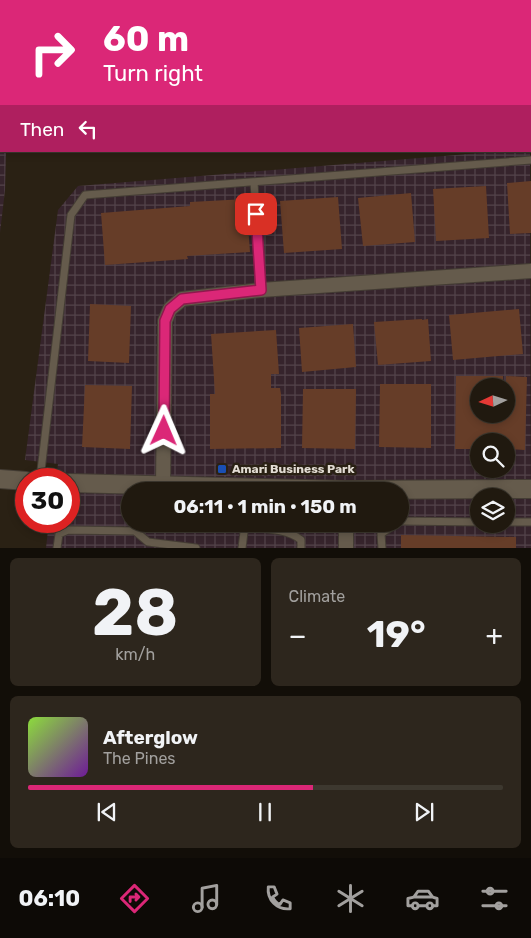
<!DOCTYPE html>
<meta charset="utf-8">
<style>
body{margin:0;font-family:Rubik,sans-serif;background:#2d261d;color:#f1f3f6;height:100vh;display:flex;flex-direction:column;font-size:19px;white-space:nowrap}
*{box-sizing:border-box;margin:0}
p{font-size:16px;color:#a2a09e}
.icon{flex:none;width:28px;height:28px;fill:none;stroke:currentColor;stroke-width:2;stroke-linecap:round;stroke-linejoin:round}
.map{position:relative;height:548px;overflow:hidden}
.sheet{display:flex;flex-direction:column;gap:10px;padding:10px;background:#120e08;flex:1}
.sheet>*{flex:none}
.hud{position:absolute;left:0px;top:0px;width:531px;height:152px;box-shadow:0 2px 8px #0003,0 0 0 1px #3d382f;background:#db2777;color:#fff;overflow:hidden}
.needle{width:32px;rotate:266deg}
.fabs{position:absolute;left:470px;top:378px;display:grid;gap:10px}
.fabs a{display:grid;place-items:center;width:45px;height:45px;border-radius:50%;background:#20190f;box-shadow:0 2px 8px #0003,0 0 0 1px #3d382f;font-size:25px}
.speed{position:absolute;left:15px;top:468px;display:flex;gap:10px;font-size:25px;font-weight:700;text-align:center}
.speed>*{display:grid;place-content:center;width:65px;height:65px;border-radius:50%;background:#20190f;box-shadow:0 2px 8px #0003,0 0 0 1px #3d382f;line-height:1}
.speed .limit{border:8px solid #d22;background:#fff;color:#111}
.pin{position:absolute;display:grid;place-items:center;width:42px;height:42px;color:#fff;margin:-21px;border-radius:10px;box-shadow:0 2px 8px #0006}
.me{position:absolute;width:55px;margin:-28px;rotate:1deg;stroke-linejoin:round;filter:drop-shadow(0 0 4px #0008)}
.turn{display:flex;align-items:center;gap:18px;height:105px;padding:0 20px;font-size:22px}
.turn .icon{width:65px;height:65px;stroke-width:2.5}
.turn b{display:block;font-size:35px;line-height:42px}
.then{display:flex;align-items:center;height:48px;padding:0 20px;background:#0003;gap:10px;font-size:19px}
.big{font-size:38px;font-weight:700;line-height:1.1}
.sheet .tile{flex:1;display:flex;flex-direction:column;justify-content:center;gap:8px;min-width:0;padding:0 18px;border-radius:8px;background:#2d261d}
.sheet .dial{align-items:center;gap:0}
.dial b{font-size:65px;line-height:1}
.song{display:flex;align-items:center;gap:15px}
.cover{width:60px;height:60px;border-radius:8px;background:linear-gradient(135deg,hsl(90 70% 55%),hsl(280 70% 35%))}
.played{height:5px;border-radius:2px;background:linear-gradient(90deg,#db2777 60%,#3d382f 60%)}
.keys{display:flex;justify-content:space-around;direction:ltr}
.heat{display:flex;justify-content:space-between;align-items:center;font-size:28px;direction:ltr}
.sheet .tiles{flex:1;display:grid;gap:10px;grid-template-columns:1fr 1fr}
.tile:last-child{grid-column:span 2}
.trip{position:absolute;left:121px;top:482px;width:288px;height:50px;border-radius:25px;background:#20190f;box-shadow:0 2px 8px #0003,0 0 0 1px #3d382f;font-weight:700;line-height:50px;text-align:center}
.tab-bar{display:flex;height:80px;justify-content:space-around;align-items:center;background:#0d0a06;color:#a2a09e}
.tab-bar .icon{width:35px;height:35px}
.tab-bar .selected{color:#db2777}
.tab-bar b{font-size:22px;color:#f1f3f6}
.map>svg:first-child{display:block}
</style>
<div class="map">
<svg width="531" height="548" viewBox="0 0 531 548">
<defs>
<pattern id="industrial-grid" width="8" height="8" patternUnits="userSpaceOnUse" patternTransform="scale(1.25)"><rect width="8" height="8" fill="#36242c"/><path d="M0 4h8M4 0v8" fill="none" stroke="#53434a"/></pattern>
</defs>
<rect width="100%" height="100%" fill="#2a2114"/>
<path fill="url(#industrial-grid)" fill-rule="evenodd" d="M0 0H531V29L530 1H1V151H6L5 190 0 233Z
M530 149 531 548H46L49 521H69V479H56L58 464 25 460 58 210 78 186 505 151H530ZM479 386H506V414H479ZM479 441H506V469H479ZM130 491H400V524H130ZM479 496H506V524H479Z"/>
<path fill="#663d28" d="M531 181V233L510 234 507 183Z
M486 186 489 238 436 241 433 189Z
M411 193 415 242 363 246 358 198Z
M338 197 342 249 284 253 280 201Z
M246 199 250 252 187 256 188 259 105 265 101 213 190 206V202Z
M90 304 131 306 129 363 88 361Z
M519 309 523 354 453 360 449 315Z
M422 319V320L428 319 431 361 378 365 374 322Z
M353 324 356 367 302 372 299 328Z
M276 330 279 374H271V388H280L281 394V448L210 449V394H215L211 334Z
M456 376H503V386H479V414H506V376L527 377 525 450 506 449V441H479V449H455Z
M380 384H431V448L379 447Z
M85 385 132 386 130 449 82 447Z
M303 389H356L355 449 302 448Z
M401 535 516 537V548H401Z"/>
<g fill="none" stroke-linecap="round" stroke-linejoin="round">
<defs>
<path id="service" d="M108 0V1
M349 0V1
M254 182 261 290
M40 479 71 215 85 195 531 160
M400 521 479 522
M506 522H531
M245 527C262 529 287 528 301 540V548
M57 548 59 534 68 530 135 531 148 542 196 548
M242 548 245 524
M382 548 381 534 395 524"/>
<path id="minor" d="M530 13H531
M0 54H1
M163 486 165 321 170 309 182 299 261 290 531 271
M346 524V548"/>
<path id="tertiary" d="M0 479 26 481
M69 483 346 490 531 489"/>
</defs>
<use href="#service" stroke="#443d34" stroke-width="9"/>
<use href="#minor" stroke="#443d34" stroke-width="16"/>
<use href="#tertiary" stroke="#443d34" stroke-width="20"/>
<use href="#service" stroke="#655b4c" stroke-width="7"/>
<use href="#minor" stroke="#655b4c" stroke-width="14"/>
<use href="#tertiary" stroke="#655b4c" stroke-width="18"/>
</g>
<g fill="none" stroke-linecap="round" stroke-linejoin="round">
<defs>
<path id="route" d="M164 431 165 321 170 309 182 299 261 290 256 214"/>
</defs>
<use href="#route" stroke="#8e194d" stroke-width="12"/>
<use href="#route" stroke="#db2777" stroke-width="9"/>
</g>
<rect fill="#1a4fb4" stroke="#2a2114" stroke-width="2" x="217" y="464" width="10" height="10" rx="2.5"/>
<g text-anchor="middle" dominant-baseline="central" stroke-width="5" stroke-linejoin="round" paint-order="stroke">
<g font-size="12" font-weight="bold" fill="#e3ddd4" stroke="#2a2114" text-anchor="start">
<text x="232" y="469">Amari Business Park</text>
</g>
</g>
</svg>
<div class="fabs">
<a><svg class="needle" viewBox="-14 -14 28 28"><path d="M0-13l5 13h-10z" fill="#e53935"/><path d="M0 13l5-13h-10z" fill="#a2a09e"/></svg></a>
<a><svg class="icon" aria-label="search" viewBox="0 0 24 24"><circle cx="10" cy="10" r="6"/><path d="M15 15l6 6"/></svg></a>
<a><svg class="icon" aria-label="layers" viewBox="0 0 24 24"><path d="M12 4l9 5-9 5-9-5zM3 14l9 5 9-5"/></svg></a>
</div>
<div class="speed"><div class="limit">30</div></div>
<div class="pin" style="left:256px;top:214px;background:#d93025"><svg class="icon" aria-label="arrive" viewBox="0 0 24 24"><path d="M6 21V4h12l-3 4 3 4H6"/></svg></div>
<svg class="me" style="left:164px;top:431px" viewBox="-20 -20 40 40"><path d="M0-17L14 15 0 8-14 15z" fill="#db2777" stroke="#fff" stroke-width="4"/></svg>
<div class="trip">06:11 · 1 min · 150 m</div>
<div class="hud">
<div class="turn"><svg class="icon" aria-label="right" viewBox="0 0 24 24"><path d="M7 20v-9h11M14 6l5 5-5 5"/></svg><div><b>60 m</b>Turn right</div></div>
<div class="then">Then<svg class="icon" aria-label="left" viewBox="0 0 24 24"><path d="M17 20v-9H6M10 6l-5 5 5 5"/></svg></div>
</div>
</div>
<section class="sheet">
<div class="tiles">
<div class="tile dial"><b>28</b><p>km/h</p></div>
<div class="tile"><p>Climate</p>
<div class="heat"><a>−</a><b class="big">19°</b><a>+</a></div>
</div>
<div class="tile">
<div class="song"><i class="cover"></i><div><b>Afterglow</b><p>The Pines</p></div></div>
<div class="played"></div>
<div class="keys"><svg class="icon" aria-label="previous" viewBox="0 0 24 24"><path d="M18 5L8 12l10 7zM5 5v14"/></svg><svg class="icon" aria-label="pause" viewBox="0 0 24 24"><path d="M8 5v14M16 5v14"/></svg><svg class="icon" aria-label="next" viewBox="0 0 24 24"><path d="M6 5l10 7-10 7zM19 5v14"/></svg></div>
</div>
</div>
</section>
<nav class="tab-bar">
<b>06:10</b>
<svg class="icon selected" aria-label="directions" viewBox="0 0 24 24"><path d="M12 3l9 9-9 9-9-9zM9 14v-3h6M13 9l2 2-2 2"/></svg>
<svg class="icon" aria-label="music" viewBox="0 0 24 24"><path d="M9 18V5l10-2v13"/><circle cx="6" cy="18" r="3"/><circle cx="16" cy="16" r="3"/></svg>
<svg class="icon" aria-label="phone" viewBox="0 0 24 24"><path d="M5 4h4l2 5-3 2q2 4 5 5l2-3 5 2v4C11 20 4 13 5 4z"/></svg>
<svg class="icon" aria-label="climate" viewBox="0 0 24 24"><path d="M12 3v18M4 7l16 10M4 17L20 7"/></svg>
<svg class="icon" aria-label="car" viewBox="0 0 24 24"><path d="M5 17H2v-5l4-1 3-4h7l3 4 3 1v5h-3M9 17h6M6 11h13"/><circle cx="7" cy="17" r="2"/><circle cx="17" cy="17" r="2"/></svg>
<svg class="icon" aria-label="filters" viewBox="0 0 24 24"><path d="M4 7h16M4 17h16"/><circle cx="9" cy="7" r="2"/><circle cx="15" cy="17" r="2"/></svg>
</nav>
